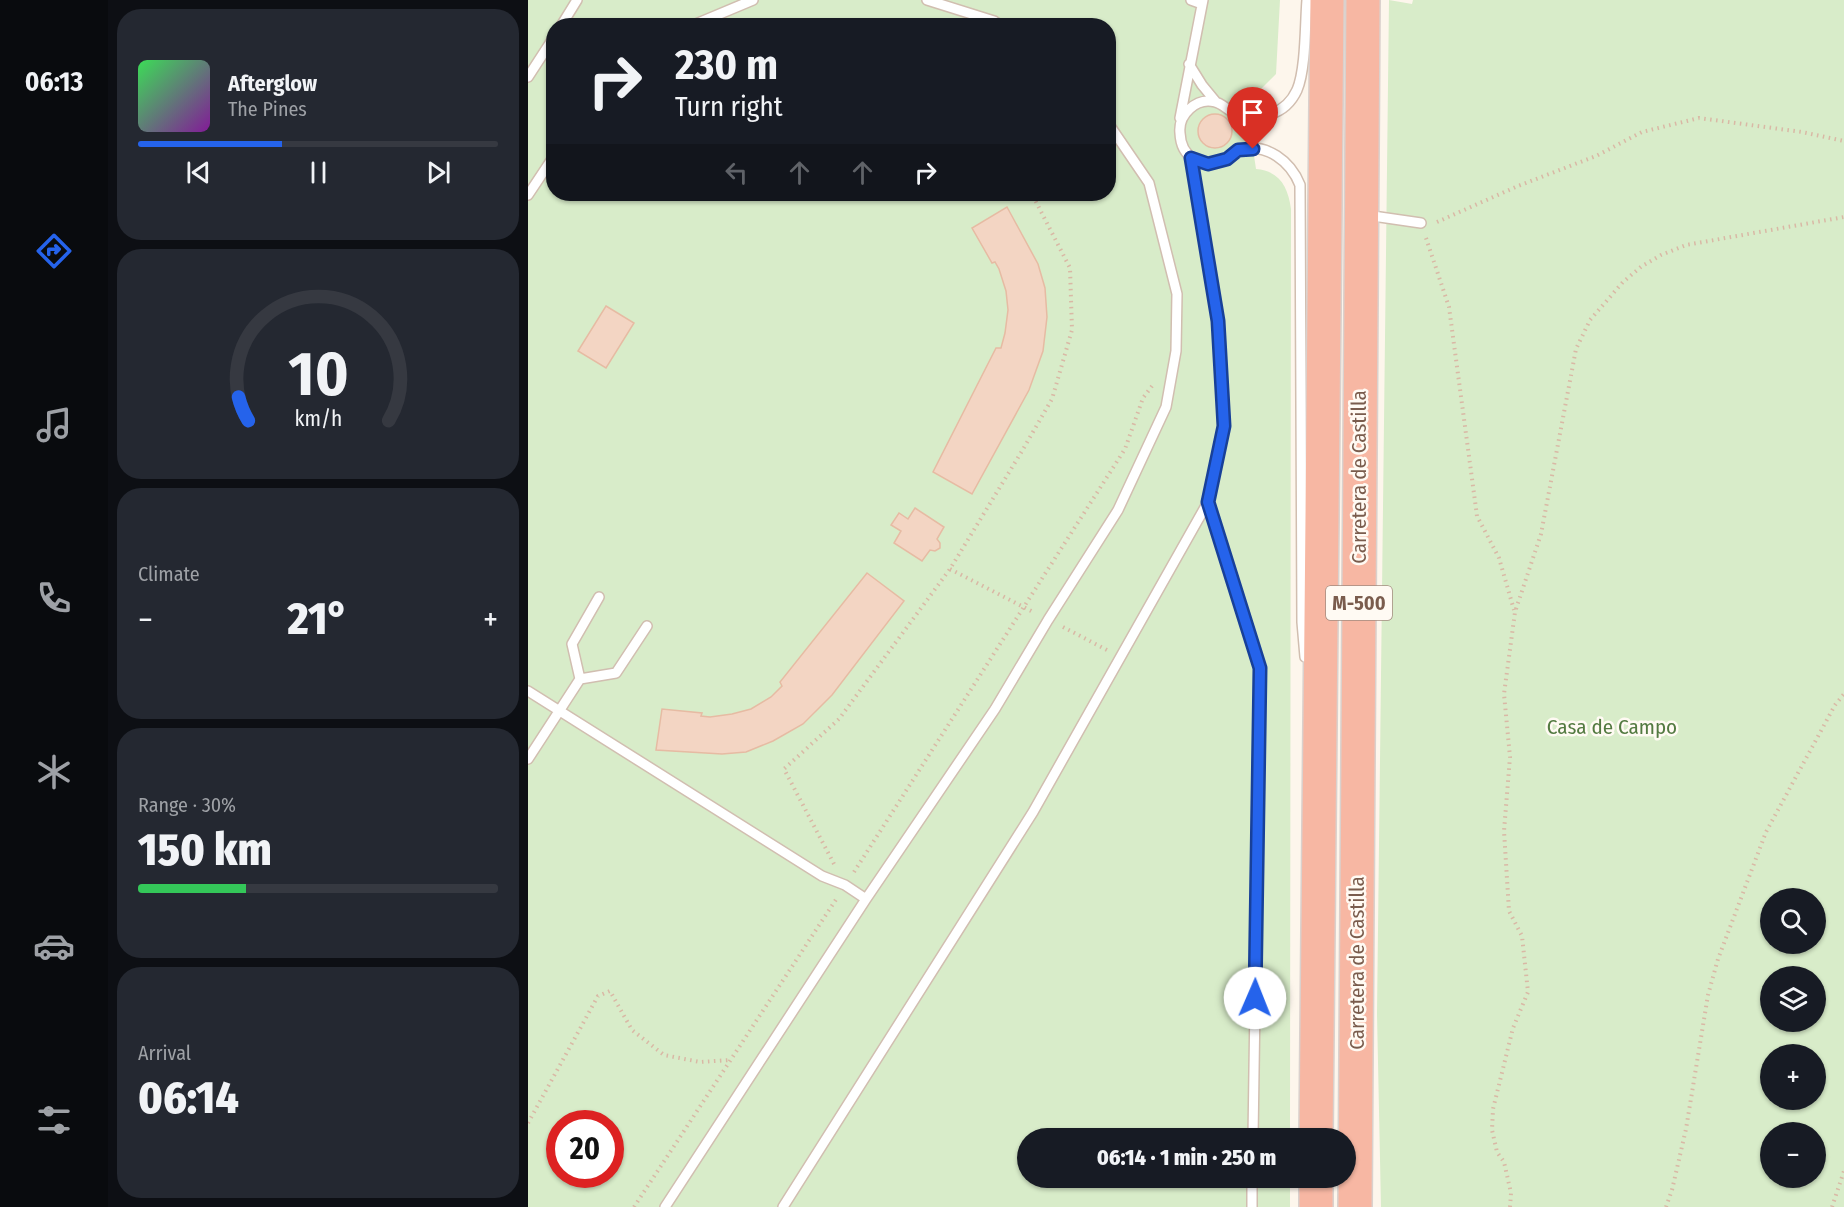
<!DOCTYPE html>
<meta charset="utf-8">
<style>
body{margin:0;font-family:"Fira Sans Condensed",sans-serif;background:#242831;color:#f1f3f6;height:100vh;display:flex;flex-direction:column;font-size:22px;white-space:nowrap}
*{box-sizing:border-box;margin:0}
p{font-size:20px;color:#9ea1a6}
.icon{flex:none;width:33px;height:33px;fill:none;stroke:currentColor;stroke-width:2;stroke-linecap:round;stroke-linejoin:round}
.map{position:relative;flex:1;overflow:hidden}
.details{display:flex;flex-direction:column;gap:9px;padding:9px;background:#0d0f14;width:420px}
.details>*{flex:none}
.banner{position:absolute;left:18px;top:18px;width:570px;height:183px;border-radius:24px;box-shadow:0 2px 4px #0004;background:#171b24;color:#f1f3f6;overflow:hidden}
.buttons{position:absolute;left:1232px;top:888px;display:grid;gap:12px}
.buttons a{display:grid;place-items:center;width:66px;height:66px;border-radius:50%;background:#171b24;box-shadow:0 2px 4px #0004;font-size:30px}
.speed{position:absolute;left:18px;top:1110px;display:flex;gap:12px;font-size:30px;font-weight:700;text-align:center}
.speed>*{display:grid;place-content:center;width:78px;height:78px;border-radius:50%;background:#171b24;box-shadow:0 2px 4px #0004;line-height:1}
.speed .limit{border:9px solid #d22;background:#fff;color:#111}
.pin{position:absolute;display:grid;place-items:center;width:51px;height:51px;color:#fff;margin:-62px -26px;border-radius:50% 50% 50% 0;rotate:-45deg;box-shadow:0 0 6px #0007}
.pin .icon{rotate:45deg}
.me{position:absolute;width:66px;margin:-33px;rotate:1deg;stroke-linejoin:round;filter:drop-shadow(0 0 4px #0008)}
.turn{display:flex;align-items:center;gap:21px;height:126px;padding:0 30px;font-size:27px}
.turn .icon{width:78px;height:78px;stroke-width:2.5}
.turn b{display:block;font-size:42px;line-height:51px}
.lanes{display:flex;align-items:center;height:57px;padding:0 30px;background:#0003;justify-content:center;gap:30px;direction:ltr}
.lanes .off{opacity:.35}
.big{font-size:45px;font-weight:800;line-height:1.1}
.details .tile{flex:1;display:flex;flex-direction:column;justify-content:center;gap:9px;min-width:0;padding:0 21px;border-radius:24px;background:#242831}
.details .dial{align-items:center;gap:0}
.dial svg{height:156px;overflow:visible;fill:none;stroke:#363941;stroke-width:7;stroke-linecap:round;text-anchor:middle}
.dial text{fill:#f1f3f6;stroke:none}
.song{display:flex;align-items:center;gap:18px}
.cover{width:72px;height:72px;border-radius:9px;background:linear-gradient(135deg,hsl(130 70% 55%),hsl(290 70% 35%))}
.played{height:6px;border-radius:3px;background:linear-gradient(90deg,#2563eb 40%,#363941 40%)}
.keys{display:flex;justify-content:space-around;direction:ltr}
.heat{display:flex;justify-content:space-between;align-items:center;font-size:33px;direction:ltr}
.charge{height:9px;border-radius:4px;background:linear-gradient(90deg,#34c759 30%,#363941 0)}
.trip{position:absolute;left:489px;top:1128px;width:339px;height:60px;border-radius:30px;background:#171b24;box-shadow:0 2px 4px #0004;font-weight:800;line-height:60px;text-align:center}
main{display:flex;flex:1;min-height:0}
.dock{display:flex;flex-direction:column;width:108px;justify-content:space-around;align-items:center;background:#090b0e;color:#9ea1a6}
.dock .icon{width:42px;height:42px}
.dock .current{color:#2563eb}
.dock b{font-size:27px;color:#f1f3f6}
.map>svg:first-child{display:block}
</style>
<main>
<nav class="dock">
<b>06:13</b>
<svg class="icon current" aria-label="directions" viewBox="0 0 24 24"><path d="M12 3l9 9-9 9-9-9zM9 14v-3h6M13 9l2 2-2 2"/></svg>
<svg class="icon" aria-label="music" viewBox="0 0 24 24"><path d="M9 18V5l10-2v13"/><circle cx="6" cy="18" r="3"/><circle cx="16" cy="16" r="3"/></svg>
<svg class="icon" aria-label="phone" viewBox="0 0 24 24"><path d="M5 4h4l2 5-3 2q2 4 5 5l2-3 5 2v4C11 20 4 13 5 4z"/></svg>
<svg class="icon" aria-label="climate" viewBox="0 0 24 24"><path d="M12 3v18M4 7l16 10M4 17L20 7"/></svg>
<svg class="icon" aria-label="car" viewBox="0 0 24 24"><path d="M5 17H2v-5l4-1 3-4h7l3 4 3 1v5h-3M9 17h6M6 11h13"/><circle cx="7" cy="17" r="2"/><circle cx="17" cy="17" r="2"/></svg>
<svg class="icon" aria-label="filters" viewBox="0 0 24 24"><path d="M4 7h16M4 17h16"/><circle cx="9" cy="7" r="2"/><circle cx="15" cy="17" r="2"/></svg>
</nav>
<section class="details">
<div class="tile">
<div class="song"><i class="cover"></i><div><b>Afterglow</b><p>The Pines</p></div></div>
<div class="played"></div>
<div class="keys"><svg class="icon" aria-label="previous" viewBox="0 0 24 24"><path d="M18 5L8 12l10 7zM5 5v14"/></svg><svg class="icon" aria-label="pause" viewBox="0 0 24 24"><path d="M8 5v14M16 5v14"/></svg><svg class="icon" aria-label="next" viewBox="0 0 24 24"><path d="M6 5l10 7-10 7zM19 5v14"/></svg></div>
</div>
<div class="tile dial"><svg viewBox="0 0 100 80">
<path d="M14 69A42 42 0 1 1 86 69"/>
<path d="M14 69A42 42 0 0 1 9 57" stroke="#2563eb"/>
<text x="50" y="56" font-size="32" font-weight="700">10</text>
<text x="50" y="72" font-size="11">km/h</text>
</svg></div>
<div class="tile"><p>Climate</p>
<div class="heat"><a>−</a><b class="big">21°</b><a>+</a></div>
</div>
<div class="tile"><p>Range · 30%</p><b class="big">150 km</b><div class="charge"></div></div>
<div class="tile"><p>Arrival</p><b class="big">06:14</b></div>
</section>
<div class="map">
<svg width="1316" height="1207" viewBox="0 0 1316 1207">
<rect width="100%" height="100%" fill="#fdf6ec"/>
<path fill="#d8ecc9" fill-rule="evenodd" d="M0 0H752L748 74 724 98 725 149 728 169C752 171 760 187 763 209L762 1138H500V1178H762V1207H0ZM26 26H580V194H26ZM32 1124H82V1174H32Z
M861 0 884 4 885 0H1316V1207H853L849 1014ZM1242 898H1287V944H1242ZM1242 976H1287V1022H1242ZM1242 1054H1287V1100H1242ZM1242 1132H1287V1178H1242Z"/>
<path fill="#f3d5c3" stroke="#e6bba3" stroke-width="1.5" d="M670 131a17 17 0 1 1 34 0a17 17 0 1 1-34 0Z
M479 207 510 264 517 288 519 317 515 351 501 390 444 494 405 472 468 348H473L477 333 480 310 478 291 471 269 467 262 464 263 444 228Z
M78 306 106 323 78 368 50 351Z
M387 508 416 527 409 539 412 543V548L407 551 402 550 394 561 366 543 373 531 363 525 371 513 380 519Z
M339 573 376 601 304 695 275 724 245 741 218 752 194 754 128 750 134 709 174 713 173 716 182 717 204 714 223 709 243 697 254 686 252 682Z"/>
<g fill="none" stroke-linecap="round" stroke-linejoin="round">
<defs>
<path id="lane" d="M399 0 466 21 473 26
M663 0 674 4
M33 26 49 0
M163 26 225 0
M661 64 674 85 688 102
M0 77 26 37
M652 118 675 0
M0 195 26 156
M838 215 893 223
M680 502 732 668 725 1138
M777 657 774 622 772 185C763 162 739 142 711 150 706 151 702 157 696 160 673 168 653 158 652 133 650 115 668 97 687 102 694 103 700 111 707 113 732 120 757 116 769 90 778 69 777 24 779 0
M52 679 88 673 119 626
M0 691 294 876 317 885 338 899
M0 759 52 679 44 644 71 597
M137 1207 338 899 467 709 520 620 590 510 638 407 648 351 649 294 621 183 580 123
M255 1207 505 812 680 502 696 426 690 321 663 158
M724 1207V1178"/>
<path id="highway" d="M788 1138 799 0
M788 1207V1178
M827 1207 835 0"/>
</defs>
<use href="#lane" stroke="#d1beb0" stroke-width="12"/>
<use href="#highway" stroke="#dad1cd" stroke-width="36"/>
<path stroke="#d9b8a5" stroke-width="4" stroke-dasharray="1.5 4.5" stroke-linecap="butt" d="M909 222 990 186 1068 156 1114 132 1171 118 1274 132 1316 141
M898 238 921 307 949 516 971 558 986 610
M422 569 507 613
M535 627 579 650
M306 864 256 769 311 719 422 569 494 451 524 399 544 330 542 268 504 194
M326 872 597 449 615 398 624 386
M0 1123 70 996 82 991 104 1030 136 1055 172 1062 202 1060
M106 1207 309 898
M982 1207 983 1193 976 1162 969 1152 964 1130 965 1109 985 1028 1000 992 994 936 981 911 976 831 982 757 976 694 987 612 1013 534 1048 349 1062 320 1095 282 1114 266 1133 255 1158 245 1316 217
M1138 1207 1144 1190 1158 1129 1180 995 1190 959 1238 832 1307 705 1316 694
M1304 1207 1316 1171"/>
<use href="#lane" stroke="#fff" stroke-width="9"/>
<use href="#highway" stroke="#f7b7a3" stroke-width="33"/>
</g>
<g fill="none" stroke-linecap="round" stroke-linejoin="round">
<defs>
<path id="route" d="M725 149 710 150 699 159 680 164 663 158 690 321 696 426 680 502 732 668 727 998"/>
</defs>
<use href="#route" stroke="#184099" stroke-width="15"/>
<use href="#route" stroke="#2563eb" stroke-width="10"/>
</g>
<g text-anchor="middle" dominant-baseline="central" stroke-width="5" stroke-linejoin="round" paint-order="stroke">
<rect fill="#fffaf3" stroke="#a28b7f" stroke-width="1.5" x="798" y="586" width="66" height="34" rx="4.5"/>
<g font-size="20" font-weight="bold" fill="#7a5c4d">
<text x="831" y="603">M-500</text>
</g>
<g font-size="21" fill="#7a5c4d" stroke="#fffaf3">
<text transform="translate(831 477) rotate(-90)">Carretera de Castilla</text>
<text transform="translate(829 963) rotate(-90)">Carretera de Castilla</text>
</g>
<g font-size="21" fill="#537a41" stroke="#fffaf3">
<text x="1084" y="727">Casa de Campo</text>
</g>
</g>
</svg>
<div class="buttons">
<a><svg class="icon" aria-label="search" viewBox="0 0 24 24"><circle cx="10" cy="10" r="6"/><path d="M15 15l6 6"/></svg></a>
<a><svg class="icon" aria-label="layers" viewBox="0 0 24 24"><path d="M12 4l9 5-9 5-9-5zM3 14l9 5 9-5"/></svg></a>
<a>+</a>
<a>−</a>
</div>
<div class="speed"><div class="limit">20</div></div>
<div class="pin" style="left:725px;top:149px;background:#d93025"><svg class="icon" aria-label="arrive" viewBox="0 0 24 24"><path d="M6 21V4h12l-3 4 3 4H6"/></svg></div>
<svg class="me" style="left:727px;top:998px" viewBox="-20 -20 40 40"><circle r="19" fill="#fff"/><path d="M0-13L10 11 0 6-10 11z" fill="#2563eb"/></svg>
<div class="trip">06:14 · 1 min · 250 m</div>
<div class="banner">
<div class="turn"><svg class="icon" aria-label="right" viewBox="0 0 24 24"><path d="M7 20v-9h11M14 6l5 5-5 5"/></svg><div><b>230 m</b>Turn right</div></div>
<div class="lanes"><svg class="icon off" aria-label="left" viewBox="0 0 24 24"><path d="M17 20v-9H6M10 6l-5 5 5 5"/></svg><svg class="icon off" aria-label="ahead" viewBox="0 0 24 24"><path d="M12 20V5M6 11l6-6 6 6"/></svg><svg class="icon off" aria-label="ahead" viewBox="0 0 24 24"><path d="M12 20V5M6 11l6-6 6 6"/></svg><svg class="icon" aria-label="right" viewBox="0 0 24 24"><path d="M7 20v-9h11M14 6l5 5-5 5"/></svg></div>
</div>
</div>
</main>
